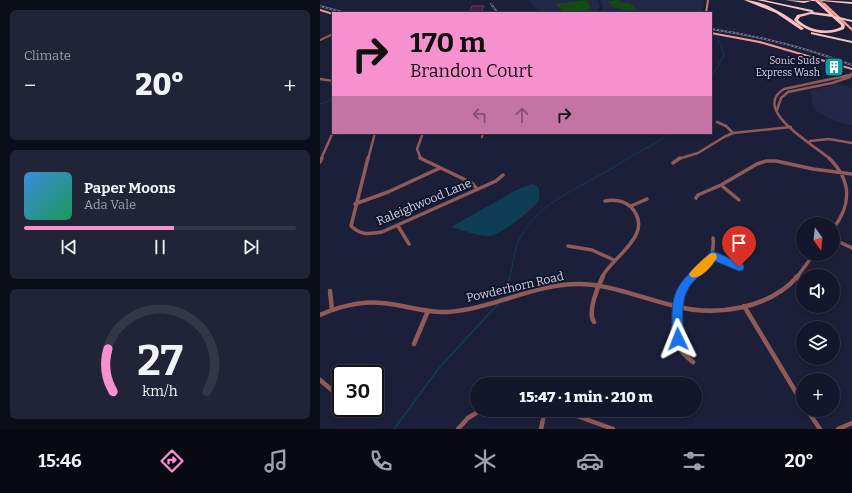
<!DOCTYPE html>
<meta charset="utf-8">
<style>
body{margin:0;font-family:Bitter,serif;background:#212437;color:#f1f3f6;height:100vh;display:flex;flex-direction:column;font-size:15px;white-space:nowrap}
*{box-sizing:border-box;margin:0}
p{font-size:13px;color:#9d9fa9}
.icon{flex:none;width:22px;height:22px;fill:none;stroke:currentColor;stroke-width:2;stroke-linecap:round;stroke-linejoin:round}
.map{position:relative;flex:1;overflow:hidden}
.side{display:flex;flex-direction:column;gap:10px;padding:10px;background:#0b0d18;width:320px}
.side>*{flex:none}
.guide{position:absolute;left:12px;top:12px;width:380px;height:122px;border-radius:0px;box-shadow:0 2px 6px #0003,0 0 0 1px #333647;background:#f690cf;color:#111;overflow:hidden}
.needle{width:26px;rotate:165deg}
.controls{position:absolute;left:476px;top:217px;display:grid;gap:8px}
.controls a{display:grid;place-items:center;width:44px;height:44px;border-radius:50%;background:#14172b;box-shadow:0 2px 6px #0003,0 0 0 1px #333647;font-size:20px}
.speed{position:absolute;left:12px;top:365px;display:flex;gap:8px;font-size:20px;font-weight:700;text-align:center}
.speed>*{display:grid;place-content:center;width:52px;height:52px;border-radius:50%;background:#14172b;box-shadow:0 2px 6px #0003,0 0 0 1px #333647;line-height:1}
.speed .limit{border:2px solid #111;border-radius:6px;background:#fff;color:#111}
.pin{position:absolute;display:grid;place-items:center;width:34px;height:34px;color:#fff;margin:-41px -17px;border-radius:50% 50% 50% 0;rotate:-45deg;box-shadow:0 0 4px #0007}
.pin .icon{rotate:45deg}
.me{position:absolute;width:44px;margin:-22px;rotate:358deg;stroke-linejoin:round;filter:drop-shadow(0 0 3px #0008)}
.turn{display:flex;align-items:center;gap:14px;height:84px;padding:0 12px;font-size:18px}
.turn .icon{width:52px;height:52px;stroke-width:2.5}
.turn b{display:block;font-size:28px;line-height:34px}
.lanes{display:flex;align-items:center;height:38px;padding:0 12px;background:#0003;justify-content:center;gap:20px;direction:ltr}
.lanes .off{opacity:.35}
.big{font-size:30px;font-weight:800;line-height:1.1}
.side .card{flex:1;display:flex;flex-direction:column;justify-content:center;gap:6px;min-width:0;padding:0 14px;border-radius:6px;background:#212437}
.side .dial{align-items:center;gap:0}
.dial svg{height:104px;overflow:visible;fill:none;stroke:#333647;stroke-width:7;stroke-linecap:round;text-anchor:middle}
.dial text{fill:#f1f3f6;stroke:none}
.song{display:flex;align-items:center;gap:12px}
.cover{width:48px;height:48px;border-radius:6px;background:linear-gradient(135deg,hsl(210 70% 55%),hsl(150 70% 35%))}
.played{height:4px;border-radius:2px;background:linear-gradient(90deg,#f690cf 55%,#333647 55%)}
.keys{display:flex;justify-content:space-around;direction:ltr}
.heat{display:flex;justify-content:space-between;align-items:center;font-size:22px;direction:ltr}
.trip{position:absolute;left:150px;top:377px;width:232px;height:40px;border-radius:20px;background:#14172b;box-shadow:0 2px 6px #0003,0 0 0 1px #333647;font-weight:800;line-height:40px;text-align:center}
.dock{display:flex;height:64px;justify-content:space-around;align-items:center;background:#080911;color:#9d9fa9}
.dock .icon{width:28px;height:28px}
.dock .on{color:#f690cf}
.dock b{font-size:18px;color:#f1f3f6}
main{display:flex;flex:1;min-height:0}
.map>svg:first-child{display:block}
</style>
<main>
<section class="side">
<div class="card"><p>Climate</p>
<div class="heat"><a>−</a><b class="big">20°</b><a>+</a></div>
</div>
<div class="card">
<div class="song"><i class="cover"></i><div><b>Paper Moons</b><p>Ada Vale</p></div></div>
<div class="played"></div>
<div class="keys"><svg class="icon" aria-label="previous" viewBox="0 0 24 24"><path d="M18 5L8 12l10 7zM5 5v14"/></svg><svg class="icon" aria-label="pause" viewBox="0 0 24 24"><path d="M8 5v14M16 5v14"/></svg><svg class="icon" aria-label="next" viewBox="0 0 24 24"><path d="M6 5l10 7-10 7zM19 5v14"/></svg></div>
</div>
<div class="card dial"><svg viewBox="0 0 100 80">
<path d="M14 69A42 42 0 1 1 86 69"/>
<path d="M14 69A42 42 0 0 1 10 36" stroke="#f690cf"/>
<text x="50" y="56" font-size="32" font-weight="700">27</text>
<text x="50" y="72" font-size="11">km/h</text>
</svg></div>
</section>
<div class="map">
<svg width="532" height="429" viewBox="0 0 532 429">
<rect width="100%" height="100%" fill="#1b1f39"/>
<path fill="#242848" d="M208 0H278L280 7 274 13H220Z
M280 0H384L383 13H278L282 10 283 6Z
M520 84 532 88V125L517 122 499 113 494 109 492 102 491 90Z"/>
<path fill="#154a11" d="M266 0 271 7 266 13H245L236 4Z
M298 0 302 3H309L318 10H304L290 6 298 4 292 5 287 2Z"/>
<path fill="#0e3e54" d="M212 184 216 185 219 189C219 192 220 196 219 199 215 209 180 235 170 236 158 237 143 230 131 227L196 190Z"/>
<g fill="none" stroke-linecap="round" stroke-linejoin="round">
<path stroke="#0e3e54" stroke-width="1" d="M380 10V13
M391 78 404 55 401 45 395 35
M0 104 13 99
M190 277C193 264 194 250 200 238 218 203 257 189 289 170 296 166 303 161 310 157 324 149 337 144 349 133"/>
<path stroke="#0e3e54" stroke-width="1.5" d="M181 297 187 286 190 276
M74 429 119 368 178 304"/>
</g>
<path fill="#511a49" stroke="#5b4056" d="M152 6H164L161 13H149Z"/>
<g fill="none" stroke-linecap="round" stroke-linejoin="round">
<path stroke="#915a56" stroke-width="2" d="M0 40 13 34"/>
<path stroke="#915a56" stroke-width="2.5" d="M0 79 13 81
M457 110 461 98 468 92 512 83 530 77 531 74
M397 122 406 126 413 133
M162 137 163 133
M490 141 509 139 532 143
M1 159 13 132
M48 159 55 133
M101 159 97 149 103 133
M358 159 378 153 404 137 413 133 471 127
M510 159C496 146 430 110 464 89L530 75"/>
<path stroke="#915a56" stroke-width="3.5" d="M48 158 31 226C42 236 48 234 62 232L176 181 183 175
M100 158 152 183 157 189
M509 158C532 181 532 204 513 229
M0 162 2 158
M353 163 360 158
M401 185 419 200
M376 198 378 195 401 185 437 164 446 161H456L493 169 532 174
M35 204 68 192 120 168
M311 206 327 199
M78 226 89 244
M513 239 532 248
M248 246 272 250 294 260
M393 255 419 267
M282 277C293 256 336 234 311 207 303 200 295 199 285 201
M372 277C386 263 395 260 393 238
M477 277 494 254"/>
<path stroke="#915a56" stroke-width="4.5" d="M373 276C357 291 350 329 360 349 363 354 368 358 373 362
M476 277 483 281
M10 291 12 310
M513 301 514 303
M424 306 483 404
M0 315C25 304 49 299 77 305 93 308 110 313 127 312 173 309 215 283 261 284 294 285 323 299 355 306 396 317 449 309 478 276
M274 322C267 312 278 286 283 276
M94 344 108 311
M0 380 20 397
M241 410 293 429
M487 410 500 429
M138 429 148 418 161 410
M221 429 225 410
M518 429 532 423"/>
<path fill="#d17873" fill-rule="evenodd" d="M387 0H389L387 13H385Z
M498 0H501L505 4 503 5Z"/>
<path fill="#f49993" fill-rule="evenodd" d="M503 3H505L532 28V31L503 5Z
M0 9 13 13V15L0 11Z
M391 32 440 41 532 68V70L439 43 391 34Z"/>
<path fill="#fcc3be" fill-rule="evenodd" d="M424 0C444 0 470 17 484 29L481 30 456 13Z
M437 0H444L492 10 494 11 493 12 509 14 494 0 484 3 465 0 484 1 498 0 515 16 532 20V22L519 19 525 25 524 29C508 37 486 33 474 20L477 15 491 12ZM491 14 512 17 521 25V27C507 34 489 30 478 20L480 17Z
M500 0 532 2V4L502 1Z
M491 32 532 41V43L491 34Z"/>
<defs>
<path id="rail" d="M171 4 178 13
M0 6 26 13
M391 29C440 36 486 48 532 65"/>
</defs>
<use href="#rail" stroke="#73778d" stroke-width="2"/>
<use href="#rail" stroke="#12152e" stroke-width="1" stroke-dasharray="2" stroke-linecap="butt"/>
</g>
<path fill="#1a73e8" stroke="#114b97" d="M393 251 423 264 424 267 423 270 419 271 395 261C390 269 380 274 373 282 359 297 363 320 364 339L362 343 358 344 354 343 352 339C352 301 349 289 380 264 384 260 388 253 393 251Z"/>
<path fill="#f59e0b" d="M392 253 396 254 397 257C393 265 381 280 371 277L369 274C372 269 388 254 392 253Z"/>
<defs>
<symbol id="building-square" viewBox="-11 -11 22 22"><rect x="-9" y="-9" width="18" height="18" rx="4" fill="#0f9aa8" stroke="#12152e"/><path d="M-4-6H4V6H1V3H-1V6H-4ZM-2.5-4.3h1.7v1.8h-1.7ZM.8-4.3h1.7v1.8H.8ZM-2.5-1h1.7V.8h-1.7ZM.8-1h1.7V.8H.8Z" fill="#fff"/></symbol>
</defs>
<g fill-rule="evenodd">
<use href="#building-square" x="503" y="56" width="22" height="22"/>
</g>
<g text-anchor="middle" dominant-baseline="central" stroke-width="4" stroke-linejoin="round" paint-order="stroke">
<g font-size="10" fill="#cfd2e4" stroke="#12152e" text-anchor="end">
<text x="500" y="61">Sonic Suds<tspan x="500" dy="12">Express Wash</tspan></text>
</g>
<g font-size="12" fill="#cfd2e4" stroke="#12152e">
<text transform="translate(104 202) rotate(-23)">Raleighwood Lane</text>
<text transform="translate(195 287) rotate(-13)">Powderhorn Road</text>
</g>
</g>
</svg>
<div class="controls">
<a><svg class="needle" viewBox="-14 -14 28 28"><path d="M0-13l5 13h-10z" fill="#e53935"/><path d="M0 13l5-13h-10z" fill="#9d9fa9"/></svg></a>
<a><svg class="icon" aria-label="sound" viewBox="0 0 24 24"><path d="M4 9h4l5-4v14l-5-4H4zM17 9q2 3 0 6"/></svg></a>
<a><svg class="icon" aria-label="layers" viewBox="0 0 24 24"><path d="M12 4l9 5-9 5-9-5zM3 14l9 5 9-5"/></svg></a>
<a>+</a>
</div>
<div class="speed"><div class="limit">30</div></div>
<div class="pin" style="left:419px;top:267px;background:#d93025"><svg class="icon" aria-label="arrive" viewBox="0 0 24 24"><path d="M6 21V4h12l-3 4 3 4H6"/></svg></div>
<svg class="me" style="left:358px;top:339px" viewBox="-20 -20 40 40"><path d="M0-17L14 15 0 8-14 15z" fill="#1a73e8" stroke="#fff" stroke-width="4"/></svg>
<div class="trip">15:47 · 1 min · 210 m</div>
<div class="guide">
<div class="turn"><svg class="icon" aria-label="right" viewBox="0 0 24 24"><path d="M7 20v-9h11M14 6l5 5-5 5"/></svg><div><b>170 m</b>Brandon Court</div></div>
<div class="lanes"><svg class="icon off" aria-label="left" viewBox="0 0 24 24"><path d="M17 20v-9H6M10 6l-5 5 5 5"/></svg><svg class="icon off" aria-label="ahead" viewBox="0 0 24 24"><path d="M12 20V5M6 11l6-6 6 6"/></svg><svg class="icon" aria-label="right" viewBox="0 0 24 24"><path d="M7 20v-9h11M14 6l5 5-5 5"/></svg></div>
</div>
</div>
</main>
<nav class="dock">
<b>15:46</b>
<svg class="icon on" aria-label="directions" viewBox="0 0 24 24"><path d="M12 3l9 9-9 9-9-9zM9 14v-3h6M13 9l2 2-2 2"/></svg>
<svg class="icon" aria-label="music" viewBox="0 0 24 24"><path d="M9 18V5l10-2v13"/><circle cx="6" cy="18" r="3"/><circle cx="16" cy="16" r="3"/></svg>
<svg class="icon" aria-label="phone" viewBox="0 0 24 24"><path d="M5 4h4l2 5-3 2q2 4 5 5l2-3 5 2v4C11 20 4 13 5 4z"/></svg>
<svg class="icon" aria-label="climate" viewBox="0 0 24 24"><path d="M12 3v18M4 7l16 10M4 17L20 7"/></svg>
<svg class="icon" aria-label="car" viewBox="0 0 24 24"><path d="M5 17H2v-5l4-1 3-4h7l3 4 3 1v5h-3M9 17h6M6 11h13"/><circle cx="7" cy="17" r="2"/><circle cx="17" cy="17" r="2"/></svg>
<svg class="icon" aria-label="filters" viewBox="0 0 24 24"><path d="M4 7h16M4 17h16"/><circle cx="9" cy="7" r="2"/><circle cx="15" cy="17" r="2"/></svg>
<b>20°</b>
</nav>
